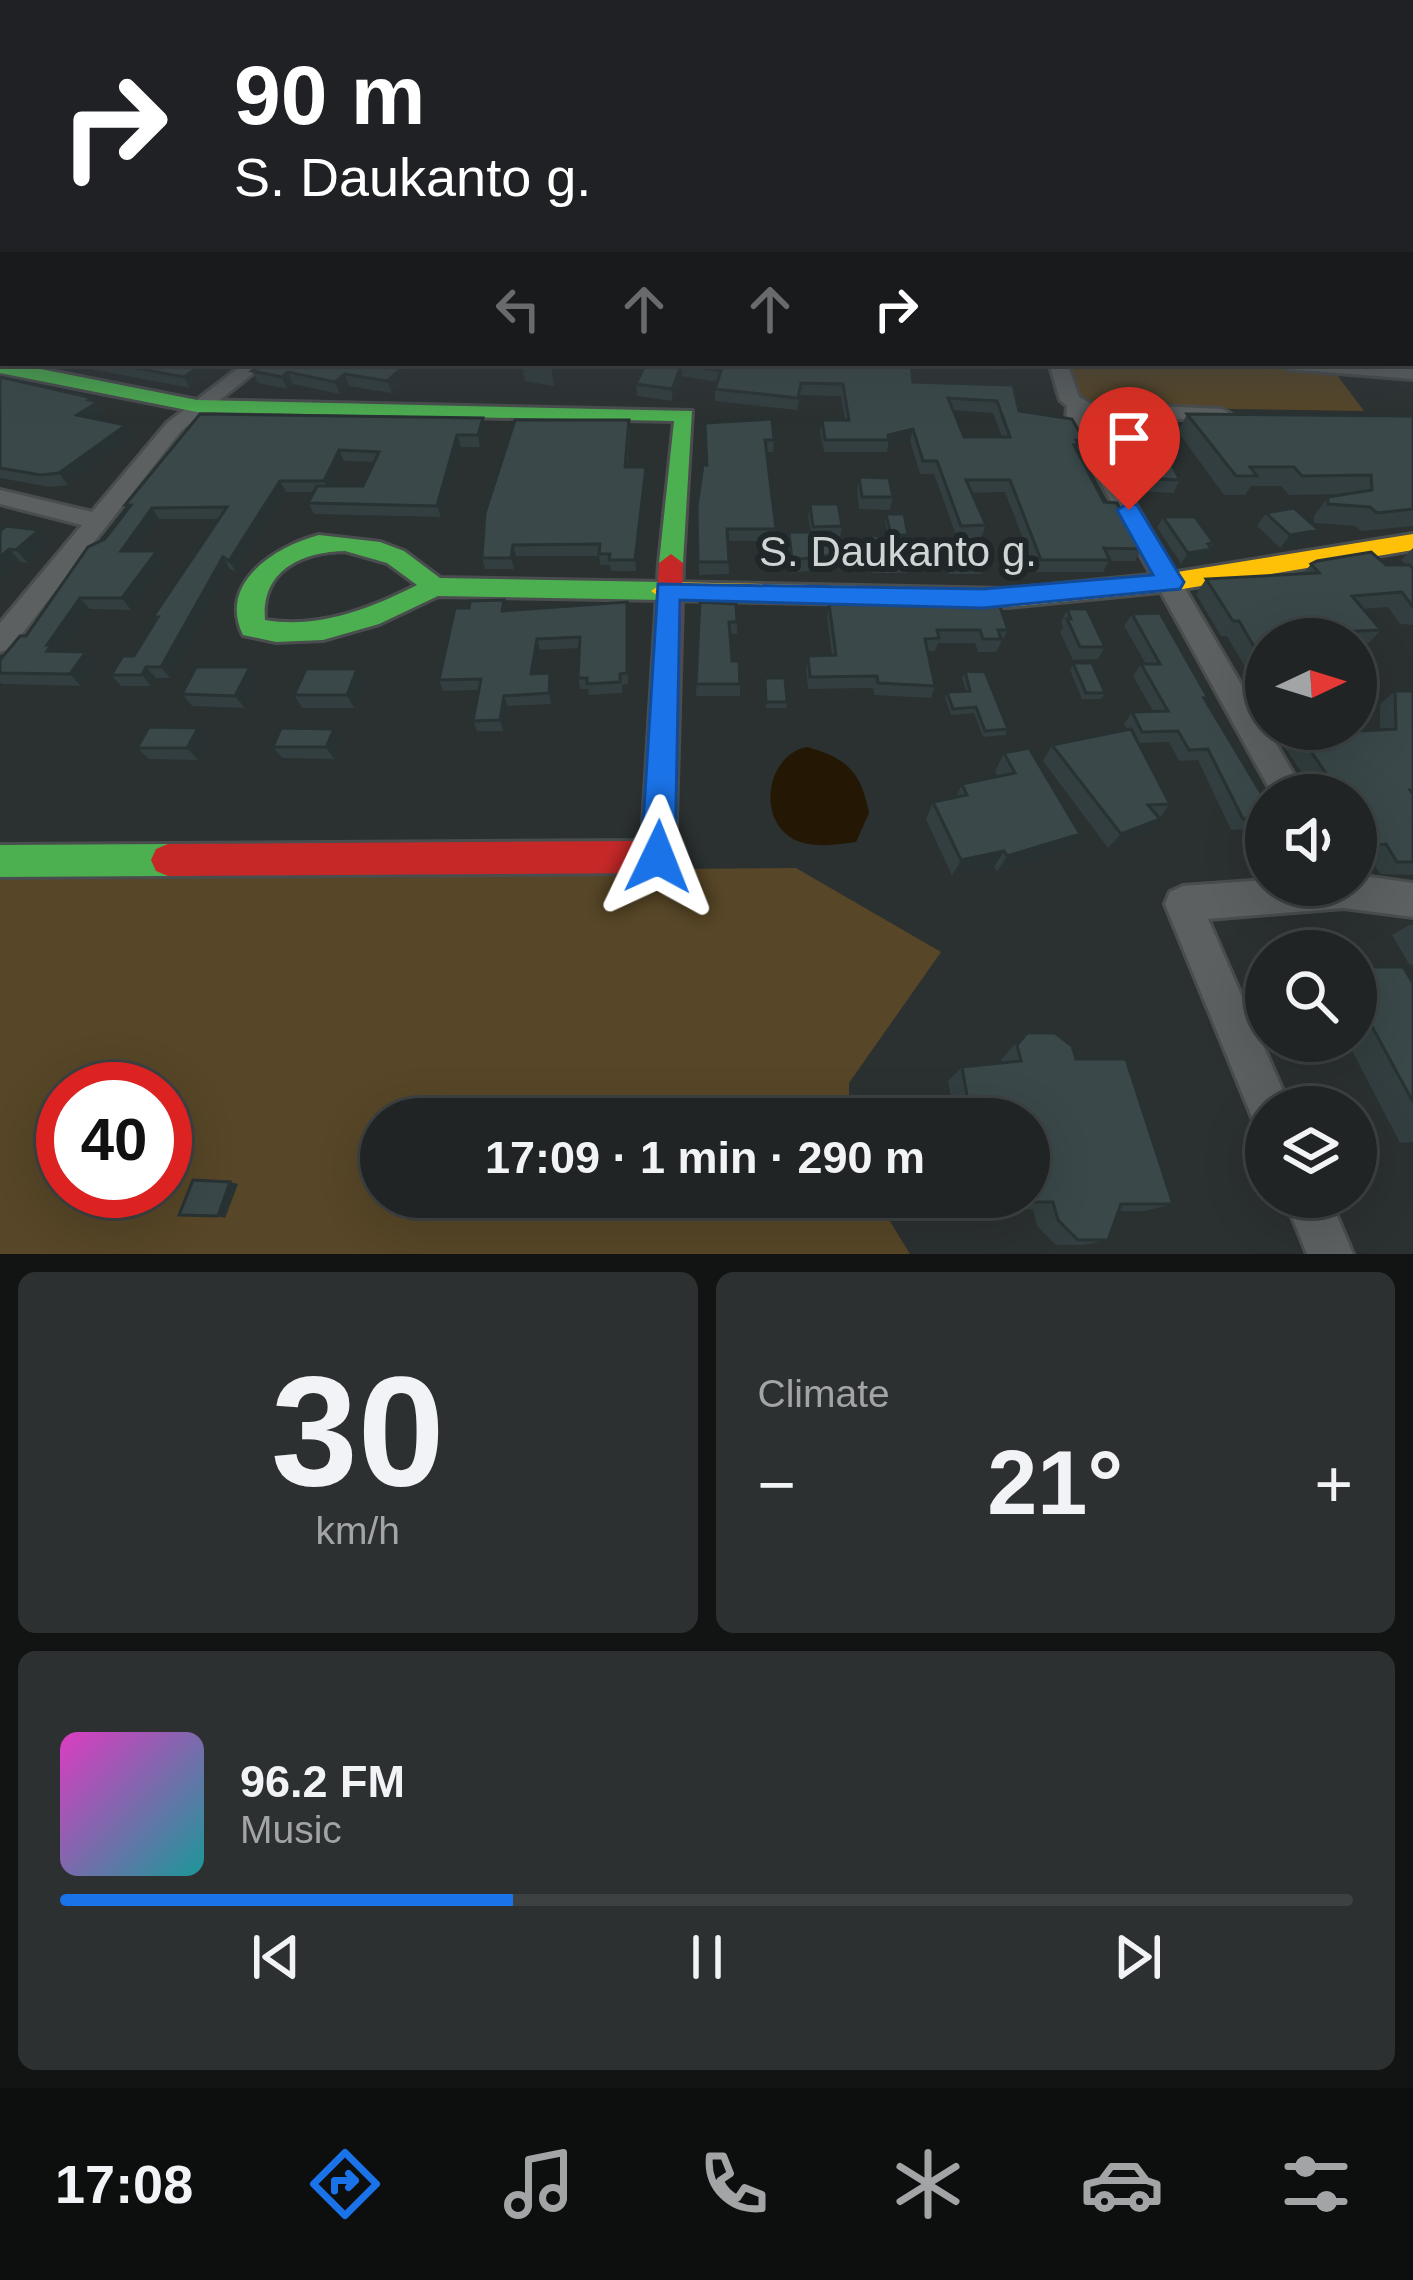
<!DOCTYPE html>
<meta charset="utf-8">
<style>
body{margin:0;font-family:Arial,sans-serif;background:#2d3031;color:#f1f3f6;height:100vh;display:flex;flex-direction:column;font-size:45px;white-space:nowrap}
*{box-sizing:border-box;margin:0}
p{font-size:39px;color:#a2a4a6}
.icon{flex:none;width:66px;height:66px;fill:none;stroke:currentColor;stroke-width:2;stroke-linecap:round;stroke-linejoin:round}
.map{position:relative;height:1254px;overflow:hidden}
.side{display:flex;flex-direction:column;gap:18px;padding:18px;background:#121414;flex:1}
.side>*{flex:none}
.guide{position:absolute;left:0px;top:0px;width:1413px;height:366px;box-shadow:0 12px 48px #0002,0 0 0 3px #3d4141;background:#202124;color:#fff;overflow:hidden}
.needle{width:78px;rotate:86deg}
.fabs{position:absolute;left:1245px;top:618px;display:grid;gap:24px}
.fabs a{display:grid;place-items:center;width:132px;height:132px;border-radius:50%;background:#202424;box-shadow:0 12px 48px #0002,0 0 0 3px #3d4141;font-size:60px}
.speed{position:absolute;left:36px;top:1062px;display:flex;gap:24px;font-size:60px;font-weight:700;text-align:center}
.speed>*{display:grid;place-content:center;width:156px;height:156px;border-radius:50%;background:#202424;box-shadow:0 12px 48px #0002,0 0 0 3px #3d4141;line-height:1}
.speed .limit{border:18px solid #d22;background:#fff;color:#111}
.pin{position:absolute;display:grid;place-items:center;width:102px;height:102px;color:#fff;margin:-123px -51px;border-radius:50% 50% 50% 0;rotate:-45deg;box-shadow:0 0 12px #0007}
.pin .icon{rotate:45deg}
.me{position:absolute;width:132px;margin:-66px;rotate:2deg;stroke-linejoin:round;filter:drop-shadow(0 0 9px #0008)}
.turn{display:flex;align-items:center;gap:42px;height:252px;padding:0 36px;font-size:54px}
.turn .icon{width:156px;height:156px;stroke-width:2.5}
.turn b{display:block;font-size:84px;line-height:102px}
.lanes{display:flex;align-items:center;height:114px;padding:0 36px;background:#0003;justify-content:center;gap:60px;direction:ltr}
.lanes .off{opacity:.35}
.big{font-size:90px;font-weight:600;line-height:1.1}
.side .widget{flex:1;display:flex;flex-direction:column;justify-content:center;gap:18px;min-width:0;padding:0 42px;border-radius:18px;background:#2d3031}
.side .dial{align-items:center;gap:0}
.dial b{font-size:156px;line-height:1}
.song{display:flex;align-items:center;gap:36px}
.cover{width:144px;height:144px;border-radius:18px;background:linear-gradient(135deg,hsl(310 70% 55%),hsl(180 70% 35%))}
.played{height:12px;border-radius:6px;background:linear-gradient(90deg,#1a73e8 35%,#3d4141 35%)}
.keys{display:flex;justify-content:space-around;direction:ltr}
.heat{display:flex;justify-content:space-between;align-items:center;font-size:66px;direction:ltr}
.side .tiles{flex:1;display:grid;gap:18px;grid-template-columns:1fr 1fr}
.widget:last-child{grid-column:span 2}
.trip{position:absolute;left:360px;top:1098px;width:690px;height:120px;border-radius:60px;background:#202424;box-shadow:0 12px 48px #0002,0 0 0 3px #3d4141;font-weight:600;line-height:120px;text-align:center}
.dock{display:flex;height:192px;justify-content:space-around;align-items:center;background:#0d0e0e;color:#a2a4a6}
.dock .icon{width:84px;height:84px}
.dock .on{color:#1a73e8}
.dock b{font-size:54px;color:#f1f3f6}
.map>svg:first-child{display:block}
</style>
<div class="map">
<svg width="1413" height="1254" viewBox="0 0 1413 1254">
<rect width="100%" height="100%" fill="#2b3030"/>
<path fill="#574627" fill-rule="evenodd" d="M1067 363H1236L1334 371 1364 411 1105 407C1077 402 1074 389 1067 363Z
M796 868 941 952 849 1083V1119H381V1197H875L910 1254H0V875ZM63 1089H165V1191H63Z"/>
<path fill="#241704" d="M807 747C847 758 861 772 869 813L856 842C836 845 808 849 790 837 756 814 769 754 807 747Z"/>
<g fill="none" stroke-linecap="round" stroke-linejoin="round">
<defs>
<path id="street" d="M245 363H266L181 431 10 649 0 652V623L82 525 0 504V490L92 512 167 423Z
M1049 363H1067L1079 397 1090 403 1222 409 1232 415 1222 421 1087 415 1086 420 1306 795H1273L1066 420 1067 406 1060 400Z
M1278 363 1413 367V379L1287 369Z
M1356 875 1413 883V917L1344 908 1208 919 1290 1107H1266V1127L1254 1122 1165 904 1170 892 1183 886 1266 880V885H1356Z
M1284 1197H1329L1353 1254H1307Z"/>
<path id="fast" d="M0 361 197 400 692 411 683 563 671 572 659 563 674 421 197 412 0 373Z
M319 535 380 542 404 551 440 578 664 582 677 591 664 600 438 596 379 624 323 640 276 642 243 635C217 582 277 546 319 535ZM345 551 387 563 417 585C370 609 318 629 265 620 261 570 302 552 345 551Z
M168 844 180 849 185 860 180 871 168 876 0 877V845Z"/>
<path id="slow" d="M1413 534V550L1171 591 1008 607 664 600 651 591 664 582 1008 589 1171 573Z"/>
<path id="jam" d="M671 554 683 563 675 857 670 868 658 873 168 876 156 871 151 860 156 849 168 844 642 841 659 563Z"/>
</defs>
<use href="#street" stroke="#494d4d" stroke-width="6"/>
<use href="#fast" stroke="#494d4d" stroke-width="6"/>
<use href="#slow" stroke="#494d4d" stroke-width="6"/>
<use href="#jam" stroke="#494d4d" stroke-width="6"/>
<use href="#street" fill="#5c6060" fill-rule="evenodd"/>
<use href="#fast" fill="#4caf50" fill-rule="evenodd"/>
<use href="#slow" fill="#ffc107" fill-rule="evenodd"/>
<use href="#jam" fill="#c62828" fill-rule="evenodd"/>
</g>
<path fill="#323e3f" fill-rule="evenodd" d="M1410 245H1413V361L1410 358Z
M59 363H225L190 388Z
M264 363 407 378 392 393 349 386 340 394 293 384 287 389 258 383 252 371Z
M521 363H572L554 386 525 381Z
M628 363H911L913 382 1013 385 1019 411 1084 440 1079 452 1104 502 1142 549 1135 561H1109L1103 572H1036L1005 492 971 493 986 525 981 538H957L934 474H920L910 441 888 447 887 452H824L820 432 822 420H845L841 396 800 395 797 410 715 401V389L717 382 682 376 672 401 637 396 636 384 643 369 628 367ZM953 410 993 413 1002 437H964Z
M942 363H1005L1003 370Z
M0 377 93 398 105 414 97 419 134 436 68 485 50 487 0 478Z
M200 414 486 429 480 447H461L441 517 314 514 308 503 314 492H286L236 572 230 569 170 678H156L151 686H121L111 675 134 656 155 621 153 617 219 519H159L137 551H157L165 563 131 610 90 609 61 652H86L96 664 81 686 2 684 0 682V660L26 636 105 539 128 508 125 505ZM344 461 374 462 363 486H332Z
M1187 414 1413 416V526L1361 531 1355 526 1314 523V516L1328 497 1347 494 1289 495 1281 486H1251L1245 495H1224L1178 432Z
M1108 419 1180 480 1173 493 1137 491 1102 431Z
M705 423 774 440 773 452H767L776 529 775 541H728L729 574 699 575 697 507 706 465Z
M630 431 627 467 647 478 636 571H611L610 565H600L599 556H516L514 569H485L482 558Z
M859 477 893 497 890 510 859 509 857 490Z
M810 504 842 526 840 539H831L834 555 832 568 791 573 788 545 789 532H811L808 517Z
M1266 513 1319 530 1309 543 1280 548 1257 526Z
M886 514 908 535 907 541H905L910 561 907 573H872L867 549 870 536H888L885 521Z
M1163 517 1214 543 1205 560 1181 564 1157 527Z
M39 530 49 543 28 563 21 562 0 580V531Z
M947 543 986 562 981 574H949L943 556Z
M1413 548V625L1400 624 1388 607 1363 609 1381 630 1367 645 1356 646V639H1266V703L1227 636H1221L1196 594 1206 579 1303 574 1311 564 1406 565 1401 560Z
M627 602 628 684 622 685V693L589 695 588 689H580L578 678 579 648 540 650 536 674 550 673 553 684 551 704 508 706 503 731H477L473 721 479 690 443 691 439 680 507 611Z
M700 602 737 622V634H730L732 661 740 684V696H696Z
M829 604 1008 630 996 652H978L975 643H938L935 651H928L935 686 931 698 874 695 873 688 808 689 806 668 808 656H832L827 617Z
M1067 609 1105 647 1098 659 1073 660 1060 632 1063 627 1061 622Z
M1132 614 1208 698 1206 701 1261 793 1266 795V825L1264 828 1231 830 1198 760 1179 761 1169 742 1139 743 1170 804 1147 834 1108 848 1043 761 1052 745 1127 730 1124 724 1132 712 1153 711 1133 676 1141 664H1146L1124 626Z
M1073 663 1105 693 1101 699H1082L1070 670Z
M250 667 258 680 245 708 192 706 182 694Z
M357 669 364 681 354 708H302L294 695Z
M965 671 1008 729 1005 735 983 737 974 713 951 715 945 698 947 692 966 691 962 678Z
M765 685 787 702 786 708H766Z
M1395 691H1413V875L1380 874 1369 856 1359 857 1356 852V795H1317L1285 748 1299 734 1380 730V704Z
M334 729 341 741 334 759 282 758 273 747Z
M209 740 198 760 149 759 137 748Z
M1004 753 1067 850 997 872 994 867 952 876 926 819 933 802 956 797 962 784 998 777 995 771Z
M1409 925H1413V965L1409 964 1392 935Z
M1356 967 1413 983V1142L1400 1143 1347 1041H1356Z
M1027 1033 1076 1059 1173 1204 1145 1211H1118L1108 1240 1084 1245H1056L1037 1226 1033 1209H998L996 1199H970L969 1197H1029V1119H947L953 1108 948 1081 962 1067 1002 1063 1001 1060 1011 1048Z"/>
<path fill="#293233" d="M204 363H225L190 388 184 377Z
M554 363H572L554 386 551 367Z
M682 364V376L672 401V389Z
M404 366 407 378 392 393 387 381Z
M288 372 293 384 287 389 282 377Z
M345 374 349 386 340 394 335 382Z
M93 398 105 414 85 427 77 415Z
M483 418 486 429 480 447 478 435Z
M126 425 134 436 68 485 59 473Z
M913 429 910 441 888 447V435Z
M457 435 461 447 441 517 437 506Z
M339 450 344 461 329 492 324 481Z
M646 467 647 478 636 571 635 560Z
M280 481 286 492 236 572 229 561Z
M152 508 159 519 130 563 121 551Z
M39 530 49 543 28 563 16 550Z
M1319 530 1309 543 1280 548 1290 535Z
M513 545 516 556 514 569 511 558Z
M9 549 21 562 0 580V557Z
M1212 549 1205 560 1181 564 1188 553Z
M157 551 165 563 131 610 122 598Z
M223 557 230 569 170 678 161 667Z
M80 598 90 609 60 653 47 651V645Z
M537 639 540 650 534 685 531 674Z
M86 652 96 664 81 686 70 674Z
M146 667 156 678 151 686 142 675Z
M250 667 258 680 245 708 235 696Z
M357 669 364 681 354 708 347 695Z
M550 673 553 684 551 704 549 693Z
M504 696 508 706 503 731 500 720Z
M198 728 209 740 198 760 187 748Z
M334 729 341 741 334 759 326 747Z
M1160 819 1147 834 1108 848 1121 834Z
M1080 834 1067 850 997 872 1007 856Z
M1004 851 994 867 952 876 961 860Z
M230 1182 238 1184 225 1218 218 1216Z"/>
<path fill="#3a4849" stroke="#293233" stroke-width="3" fill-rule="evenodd" d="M0 245H3V340L0 341Z
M1410 245H1413V343H1410Z
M108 363H204L184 377Z
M264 363H383L404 366 387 381 345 374 335 382 288 372 282 377 252 371Z
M523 363H554L551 367Z
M646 363H911L913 382 1013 385 1019 411 1072 419 1084 440H1076L1079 445H1074L1104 502 1117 503 1142 549 1104 548 1110 560H1041L1010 480H966L986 525 961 526 937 461H923L913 429 888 435 889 440H825L822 420H849L843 384 801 383 798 398 715 389 721 371 682 364 672 389 636 384ZM948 398 997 401 1010 437H964Z
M0 377 93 398 89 400 98 402 77 415 126 425 59 473 41 475 0 468Z
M200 414 483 418 478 435H457L437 506 308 503 317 486H363L379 452 339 450 324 481H280L229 561 223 557 161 667H146L142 675H111L123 656H134L158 617H153L227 507 152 508 121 551H157L122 598H80L47 645H52L47 651 86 652 70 674 0 673V660L20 636H26L88 547 105 539 131 505H125Z
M1187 414 1413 416V509L1377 513 1370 507 1328 504V497L1372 490 1371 475 1302 476 1294 467H1250L1257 476H1236Z
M772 419 774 440H765L776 529H727L729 562H698L697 507 703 465H707L705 423Z
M1108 419 1149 422 1180 480 1143 478Z
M515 420H629L625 467H646L635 560H609L610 554H599L600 544 513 545 511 558H482L485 513Z
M859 477 889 478 893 497H862Z
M810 504H838L842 526 813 527Z
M1294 508 1319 530 1290 535 1266 513Z
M886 514H904L908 535H891Z
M1163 517H1195L1214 543 1208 544 1212 549 1188 553Z
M6 526 39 530 16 550 9 549 0 557V531Z
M789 532H830L834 555 792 560Z
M870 536H903L910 561 875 560Z
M978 539 986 562 953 561 947 543Z
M1371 552 1386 565H1410L1413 569V607L1402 592 1352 596 1381 630 1336 632 1341 639H1266V667L1239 621H1233L1206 579 1319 573 1311 564 1317 561Z
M504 600 502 611 627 602V673L620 674V682L587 684V678H578L580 637 537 639 531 674 550 673 549 693 504 696 500 720 473 721 481 679 439 680 455 608H469L470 601Z
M700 602 736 604 737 622H729L732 661H739L740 684H696Z
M829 604H999L1008 630H998L1001 639H983L980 630H937L939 638 925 639 935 686 878 683 877 676 810 677 808 656 836 655Z
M1067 609H1087L1105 647H1080L1067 619H1071Z
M1160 613 1208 698H1204L1261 793H1269L1270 795H1266V818L1243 819 1208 749 1189 750 1178 731 1142 732 1132 712 1168 711 1141 664H1160L1132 614Z
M1073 663H1092L1105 693H1086Z
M196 667H250L235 696 182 694Z
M306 669H357L347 695H294Z
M965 671 985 672 1008 729 985 731 976 707 953 709 947 692 970 691Z
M765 678H785L787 702H766Z
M1356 687 1366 700H1356Z
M1395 691H1413V790H1410L1413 794V862H1397L1386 844 1376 845 1356 816V795H1341L1299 734 1396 729Z
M149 727 198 728 187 748H137Z
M281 728 334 729 326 747H273Z
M1131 729 1170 804 1148 805 1160 819 1121 834 1052 745Z
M1029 748 1080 834 1007 856 1004 851 961 860 933 802 967 795 962 784 1015 773 1004 753Z
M1356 967H1403L1413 983V1102L1356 997Z
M1027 1033H1055L1072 1046 1076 1059H1126L1173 1204H1121L1108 1240H1078L1058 1220 1053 1202H1017L1016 1197H1029V1119H960L959 1112 967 1095 962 1067 1021 1061 1017 1045Z
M193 1180 230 1182 218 1216 179 1215Z"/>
<linearGradient id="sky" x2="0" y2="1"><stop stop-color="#181a1a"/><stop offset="0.58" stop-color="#444e59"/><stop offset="1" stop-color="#444e59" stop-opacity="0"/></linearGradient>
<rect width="1413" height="420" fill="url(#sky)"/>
<path fill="#1a73e8" stroke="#114b97" stroke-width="3" d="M1129 503 1137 505 1180 576 1184 582 1180 589 983 608 680 600 675 857 670 869 658 874 646 869 641 857 658 584 983 589 1153 575 1117 510Z"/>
<g text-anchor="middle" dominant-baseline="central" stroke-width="12" stroke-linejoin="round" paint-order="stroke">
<g font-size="42" fill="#cfd4d5" stroke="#1f2728">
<text x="898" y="551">S. Daukanto g.</text>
</g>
</g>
</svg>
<div class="fabs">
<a><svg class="needle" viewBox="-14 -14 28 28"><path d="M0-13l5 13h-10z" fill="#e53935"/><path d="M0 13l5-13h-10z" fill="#a2a4a6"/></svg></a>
<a><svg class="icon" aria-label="sound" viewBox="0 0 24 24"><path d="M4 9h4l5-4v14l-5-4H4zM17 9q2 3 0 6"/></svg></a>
<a><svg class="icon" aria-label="search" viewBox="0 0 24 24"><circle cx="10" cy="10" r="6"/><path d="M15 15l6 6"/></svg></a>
<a><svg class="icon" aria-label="layers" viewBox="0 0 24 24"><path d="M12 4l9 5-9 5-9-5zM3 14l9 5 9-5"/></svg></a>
</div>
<div class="speed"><div class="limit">40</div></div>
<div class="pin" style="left:1129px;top:510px;background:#d93025"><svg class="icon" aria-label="arrive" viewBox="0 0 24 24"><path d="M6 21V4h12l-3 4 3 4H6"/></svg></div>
<svg class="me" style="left:658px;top:857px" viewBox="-20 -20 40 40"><path d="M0-17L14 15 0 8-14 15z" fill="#1a73e8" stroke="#fff" stroke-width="4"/></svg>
<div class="trip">17:09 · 1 min · 290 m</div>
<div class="guide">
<div class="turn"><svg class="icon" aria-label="right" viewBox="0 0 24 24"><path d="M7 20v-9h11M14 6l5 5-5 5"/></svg><div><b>90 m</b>S. Daukanto g.</div></div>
<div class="lanes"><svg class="icon off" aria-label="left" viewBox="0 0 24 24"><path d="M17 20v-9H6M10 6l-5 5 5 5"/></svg><svg class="icon off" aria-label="ahead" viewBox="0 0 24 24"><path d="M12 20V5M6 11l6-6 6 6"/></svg><svg class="icon off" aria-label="ahead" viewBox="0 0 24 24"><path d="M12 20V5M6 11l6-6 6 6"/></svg><svg class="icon" aria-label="right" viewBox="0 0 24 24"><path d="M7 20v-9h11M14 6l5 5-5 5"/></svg></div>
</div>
</div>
<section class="side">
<div class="tiles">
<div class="widget dial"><b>30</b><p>km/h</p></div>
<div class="widget"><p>Climate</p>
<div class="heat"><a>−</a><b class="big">21°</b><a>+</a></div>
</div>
<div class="widget">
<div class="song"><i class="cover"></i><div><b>96.2 FM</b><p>Music</p></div></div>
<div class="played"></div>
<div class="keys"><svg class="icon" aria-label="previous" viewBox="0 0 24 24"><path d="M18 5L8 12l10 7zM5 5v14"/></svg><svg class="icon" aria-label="pause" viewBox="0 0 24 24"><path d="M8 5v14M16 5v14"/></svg><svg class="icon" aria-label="next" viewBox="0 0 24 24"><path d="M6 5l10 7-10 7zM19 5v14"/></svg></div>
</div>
</div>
</section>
<nav class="dock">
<b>17:08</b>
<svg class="icon on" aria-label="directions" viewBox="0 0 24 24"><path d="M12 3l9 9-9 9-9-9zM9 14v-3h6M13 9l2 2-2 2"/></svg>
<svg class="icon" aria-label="music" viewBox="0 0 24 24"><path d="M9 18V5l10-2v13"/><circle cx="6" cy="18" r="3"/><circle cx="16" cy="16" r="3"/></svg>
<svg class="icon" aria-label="phone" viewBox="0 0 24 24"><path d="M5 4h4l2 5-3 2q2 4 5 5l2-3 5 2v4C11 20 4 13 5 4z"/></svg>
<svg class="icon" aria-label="climate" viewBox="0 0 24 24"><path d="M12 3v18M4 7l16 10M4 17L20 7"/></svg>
<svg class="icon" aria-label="car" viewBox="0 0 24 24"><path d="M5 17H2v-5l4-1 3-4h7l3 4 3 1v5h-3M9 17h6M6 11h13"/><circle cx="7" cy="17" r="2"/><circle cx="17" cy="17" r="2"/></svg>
<svg class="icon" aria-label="filters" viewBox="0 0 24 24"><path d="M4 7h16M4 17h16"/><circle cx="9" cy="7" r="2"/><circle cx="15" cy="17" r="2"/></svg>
</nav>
